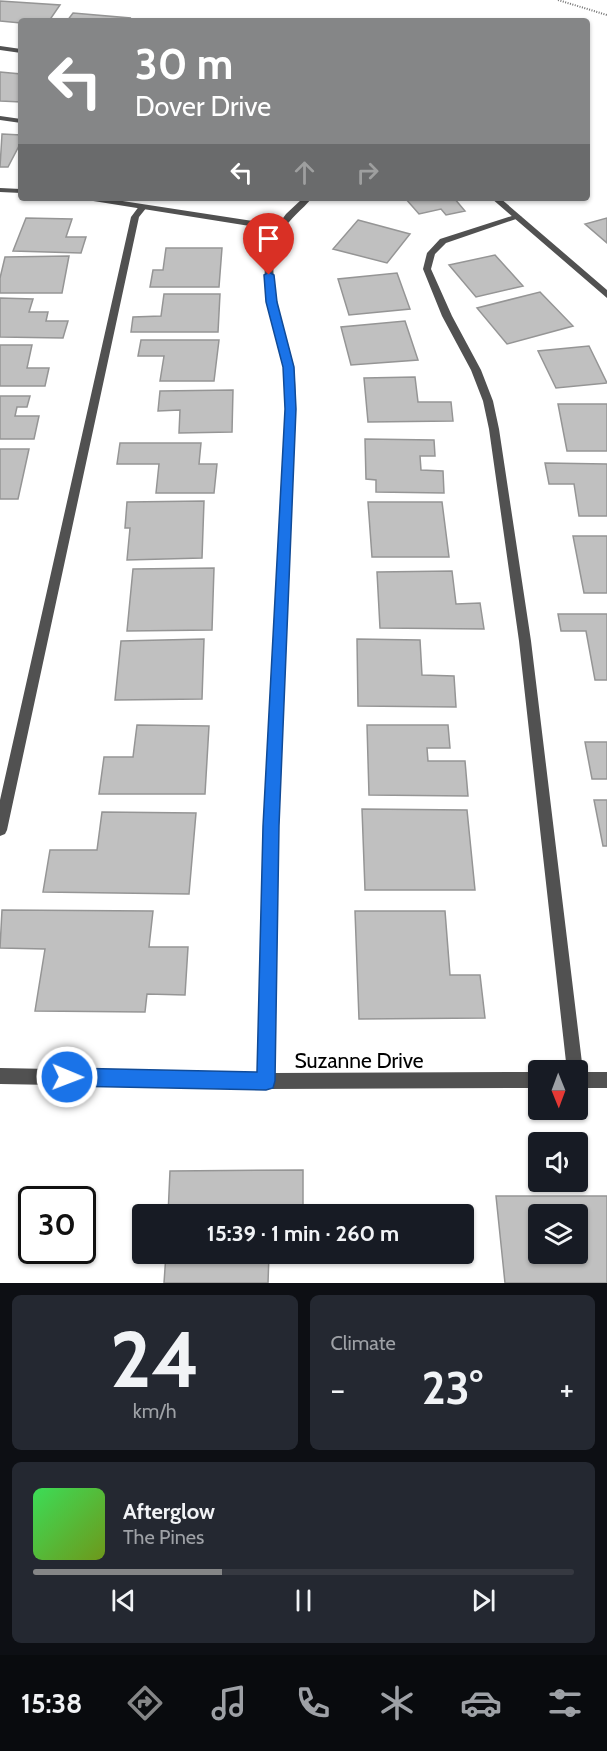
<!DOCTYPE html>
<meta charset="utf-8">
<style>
body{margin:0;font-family:Cabin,sans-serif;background:#242831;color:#f1f3f6;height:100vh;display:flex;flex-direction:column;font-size:22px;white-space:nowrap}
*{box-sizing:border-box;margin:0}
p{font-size:20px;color:#9ea1a6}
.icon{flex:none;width:33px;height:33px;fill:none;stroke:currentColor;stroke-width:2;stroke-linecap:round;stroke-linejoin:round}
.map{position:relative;height:1283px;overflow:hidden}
.drawer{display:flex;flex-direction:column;gap:12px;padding:12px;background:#0d0f14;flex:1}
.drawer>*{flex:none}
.top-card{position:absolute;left:18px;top:18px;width:572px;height:183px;border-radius:6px;box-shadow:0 2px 4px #0004;background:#858687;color:#fff;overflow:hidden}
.needle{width:39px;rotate:179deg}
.fabs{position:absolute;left:528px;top:1060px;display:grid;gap:12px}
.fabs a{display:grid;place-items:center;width:60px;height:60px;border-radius:6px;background:#171b24;box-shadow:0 2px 4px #0004;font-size:30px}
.speed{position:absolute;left:18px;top:1186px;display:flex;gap:12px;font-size:30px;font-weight:700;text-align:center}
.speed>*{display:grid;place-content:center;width:78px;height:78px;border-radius:50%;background:#171b24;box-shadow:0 2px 4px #0004;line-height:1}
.speed .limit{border:3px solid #111;border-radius:9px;background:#fff;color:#111}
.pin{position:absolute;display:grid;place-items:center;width:51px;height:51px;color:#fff;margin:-62px -26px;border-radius:50% 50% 50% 0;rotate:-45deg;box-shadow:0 0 6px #0007}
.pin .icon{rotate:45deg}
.me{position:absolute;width:66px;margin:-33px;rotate:91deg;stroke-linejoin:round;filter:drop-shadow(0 0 4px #0008)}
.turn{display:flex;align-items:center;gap:21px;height:126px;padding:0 18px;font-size:27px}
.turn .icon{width:78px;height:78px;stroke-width:2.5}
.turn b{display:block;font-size:42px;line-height:51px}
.lanes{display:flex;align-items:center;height:57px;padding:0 18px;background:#0003;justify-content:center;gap:30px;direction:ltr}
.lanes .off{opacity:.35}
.big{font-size:45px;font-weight:700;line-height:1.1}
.drawer .tile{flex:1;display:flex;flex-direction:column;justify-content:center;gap:9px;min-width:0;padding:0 21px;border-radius:9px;background:#242831}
.drawer .dial{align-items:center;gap:0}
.dial b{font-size:78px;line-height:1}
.song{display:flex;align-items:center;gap:18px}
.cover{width:72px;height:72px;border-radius:9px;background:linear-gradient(135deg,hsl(130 70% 55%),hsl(80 70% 35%))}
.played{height:6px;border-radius:3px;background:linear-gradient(90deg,#858687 35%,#363941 35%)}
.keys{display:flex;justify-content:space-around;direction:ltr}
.heat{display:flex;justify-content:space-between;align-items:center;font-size:33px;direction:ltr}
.drawer .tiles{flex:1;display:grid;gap:12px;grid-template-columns:1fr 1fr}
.tile:last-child{grid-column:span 2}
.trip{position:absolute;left:132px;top:1204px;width:342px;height:60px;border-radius:6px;background:#171b24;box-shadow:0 2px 4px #0004;font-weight:700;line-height:60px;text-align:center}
.menu{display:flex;height:96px;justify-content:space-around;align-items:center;background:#090b0e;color:#9ea1a6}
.menu .icon{width:42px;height:42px}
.menu .current{color:#858687}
.menu b{font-size:27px;color:#f1f3f6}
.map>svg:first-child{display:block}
</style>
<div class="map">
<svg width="607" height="1283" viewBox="0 0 607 1283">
<rect width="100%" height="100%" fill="#fff"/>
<path fill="#c0c0c0" stroke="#959595" stroke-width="1.5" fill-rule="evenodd" d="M0 1 60 5 49 21 21 23 0 21Z
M73 13 130 18 128 21H67Z
M0 72 21 74V102L0 101Z
M2 134 21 135V142L8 167H0Z
M405 198H454L465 211 446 215 441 209 419 214Z
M26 218 72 219 66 237H86L81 253 13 251Z
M607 218V243L585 224Z
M358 220 410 234 387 263 333 249Z
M166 248H222L219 287H150L153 270H163Z
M495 255 523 286 476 297 449 265Z
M69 256 62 293H0V278L5 257Z
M397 273 410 309 349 315 338 279Z
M540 292 573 326 507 344 477 308Z
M164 294H220L218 332H131L133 317 161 316Z
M0 298 33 299 29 312H48L46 321H68L63 338 0 337Z
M405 321 418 360 351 365 341 327Z
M141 340H219L214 381H160L164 356H138Z
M0 345H32L27 368H49L45 386H0Z
M589 346 607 383 556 388 538 351Z
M415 377 418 402H451L453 421 368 422 364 378Z
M233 390 232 432 179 433 180 410 158 411 160 391Z
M0 396H30L27 407H17L15 416H39L34 439H0Z
M558 404H607V451H567Z
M365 439 434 440 435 456H420L421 470 443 471 444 493 376 492V480L366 479Z
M120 443H201L199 464H217L214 493H156L159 464H117Z
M0 449H29L18 499H0Z
M545 463 607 464V516H579L574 484H549Z
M204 501 202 558 127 560 130 528H125L127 502Z
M368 502H442L449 557H372Z
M573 536H607V593H584Z
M214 568 212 630 127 631 133 569Z
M452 571 456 604 480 603 484 629 380 628 377 572Z
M558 614H607V680H595L586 631H561Z
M204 639 202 699 115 700 121 641Z
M357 639 420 640 422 675 454 676 456 707 358 706Z
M137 725 209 726 205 794H99L104 757H133Z
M367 725H448L450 748H427L428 761H465L468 796 369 795Z
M585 742H607V779H592Z
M594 800H607V846H603Z
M362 809 467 810 475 890H365Z
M102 812 196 813 189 894 43 892 50 850H97Z
M2 910 153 911 149 947H188L185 995 147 994 145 1012 35 1011 45 949 0 948Z
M355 911H445L450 975H480L485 1018 359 1019Z
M303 1170V1215H168L170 1171Z
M496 1196H607V1283H505ZM538 1215H578V1254H538Z
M166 1254H269L268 1283H164Z"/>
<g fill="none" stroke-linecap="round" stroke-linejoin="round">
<path stroke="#737373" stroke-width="2" stroke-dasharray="1 1.5" stroke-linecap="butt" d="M558 0 607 15"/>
<path fill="#515151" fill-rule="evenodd" d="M0 116 21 119V123L0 120Z
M140 205 147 207 139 217 7 830 5 834 0 836V800L131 217Z
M515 215 522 217 446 243 435 254 431 269 452 316 481 370 493 401 499 429 531 641 583 1071 581 1077 578 1078V1071H567L519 641 489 429 483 401 471 370 442 316 423 269 427 253 440 239Z"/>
<path fill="#515151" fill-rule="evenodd" d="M0 46 21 49V53L0 50Z
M0 188 21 189V193L0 192Z
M83 198H103L278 225 286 214 303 198H312C302 210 290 218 282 232 261 272 284 323 293 363 296 378 295 394 296 409L278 826 274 1073 538 1072V1088L266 1089 0 1084V1068L258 1073 264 826 286 409C285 393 286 378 283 362 275 324 251 267 275 230L87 200Z
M491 198H500L607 290V298Z
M578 1072H607V1088H578Z"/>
</g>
<path fill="#1a73e8" stroke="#114b97" stroke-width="1.5" d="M269 272 274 275 277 302 294 367 296 409 279 826 275 1081 273 1088 266 1090 67 1086 60 1083 58 1077 60 1071 67 1068 257 1072 263 826 285 409 283 367 266 302 264 275Z"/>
<g text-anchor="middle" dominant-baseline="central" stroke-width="4.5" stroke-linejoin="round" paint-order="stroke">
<g font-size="21" fill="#000" stroke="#fff">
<text x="359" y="1060">Suzanne Drive</text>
</g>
</g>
</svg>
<div class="fabs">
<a><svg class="needle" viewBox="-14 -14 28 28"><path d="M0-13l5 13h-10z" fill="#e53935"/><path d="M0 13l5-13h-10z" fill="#9ea1a6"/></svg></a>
<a><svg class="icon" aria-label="sound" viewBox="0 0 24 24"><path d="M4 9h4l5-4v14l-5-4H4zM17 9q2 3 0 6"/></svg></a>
<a><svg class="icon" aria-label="layers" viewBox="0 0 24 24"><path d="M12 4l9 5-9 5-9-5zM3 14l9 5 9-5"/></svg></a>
</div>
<div class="speed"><div class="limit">30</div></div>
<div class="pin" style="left:269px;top:275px;background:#d93025"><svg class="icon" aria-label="arrive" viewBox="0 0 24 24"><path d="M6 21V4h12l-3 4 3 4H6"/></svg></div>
<svg class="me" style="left:67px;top:1077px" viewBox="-20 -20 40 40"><circle r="17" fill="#1a73e8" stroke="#fff" stroke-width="3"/><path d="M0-11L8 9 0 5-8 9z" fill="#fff"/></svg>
<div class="trip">15:39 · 1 min · 260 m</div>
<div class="top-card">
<div class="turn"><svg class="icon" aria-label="left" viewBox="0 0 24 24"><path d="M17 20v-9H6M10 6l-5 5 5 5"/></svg><div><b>30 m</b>Dover Drive</div></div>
<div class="lanes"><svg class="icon" aria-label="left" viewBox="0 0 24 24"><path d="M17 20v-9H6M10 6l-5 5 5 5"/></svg><svg class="icon off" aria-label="ahead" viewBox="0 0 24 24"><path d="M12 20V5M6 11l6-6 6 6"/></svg><svg class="icon off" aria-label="right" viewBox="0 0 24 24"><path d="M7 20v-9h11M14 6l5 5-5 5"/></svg></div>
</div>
</div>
<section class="drawer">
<div class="tiles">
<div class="tile dial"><b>24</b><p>km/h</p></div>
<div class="tile"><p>Climate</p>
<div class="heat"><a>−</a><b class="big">23°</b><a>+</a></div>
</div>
<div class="tile">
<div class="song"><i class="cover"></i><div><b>Afterglow</b><p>The Pines</p></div></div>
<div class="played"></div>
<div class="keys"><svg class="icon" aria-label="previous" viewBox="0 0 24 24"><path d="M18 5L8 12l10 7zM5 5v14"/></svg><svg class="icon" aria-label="pause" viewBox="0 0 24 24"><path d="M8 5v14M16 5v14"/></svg><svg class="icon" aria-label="next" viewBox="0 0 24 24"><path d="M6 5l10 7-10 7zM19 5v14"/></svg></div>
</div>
</div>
</section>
<nav class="menu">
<b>15:38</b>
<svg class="icon current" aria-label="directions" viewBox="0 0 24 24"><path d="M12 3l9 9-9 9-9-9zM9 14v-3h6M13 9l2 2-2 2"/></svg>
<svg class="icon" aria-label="music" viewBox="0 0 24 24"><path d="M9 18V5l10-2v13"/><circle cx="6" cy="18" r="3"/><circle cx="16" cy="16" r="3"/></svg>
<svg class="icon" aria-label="phone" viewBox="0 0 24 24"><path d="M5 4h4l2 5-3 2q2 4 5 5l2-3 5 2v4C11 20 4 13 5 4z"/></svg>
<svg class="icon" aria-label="climate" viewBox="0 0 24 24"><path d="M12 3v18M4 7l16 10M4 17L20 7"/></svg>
<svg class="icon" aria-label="car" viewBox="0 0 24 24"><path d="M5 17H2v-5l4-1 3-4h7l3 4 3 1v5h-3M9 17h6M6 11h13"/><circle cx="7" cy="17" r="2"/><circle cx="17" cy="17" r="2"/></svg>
<svg class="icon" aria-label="filters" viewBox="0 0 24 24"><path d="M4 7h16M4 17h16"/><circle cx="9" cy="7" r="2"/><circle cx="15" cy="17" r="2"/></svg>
</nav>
